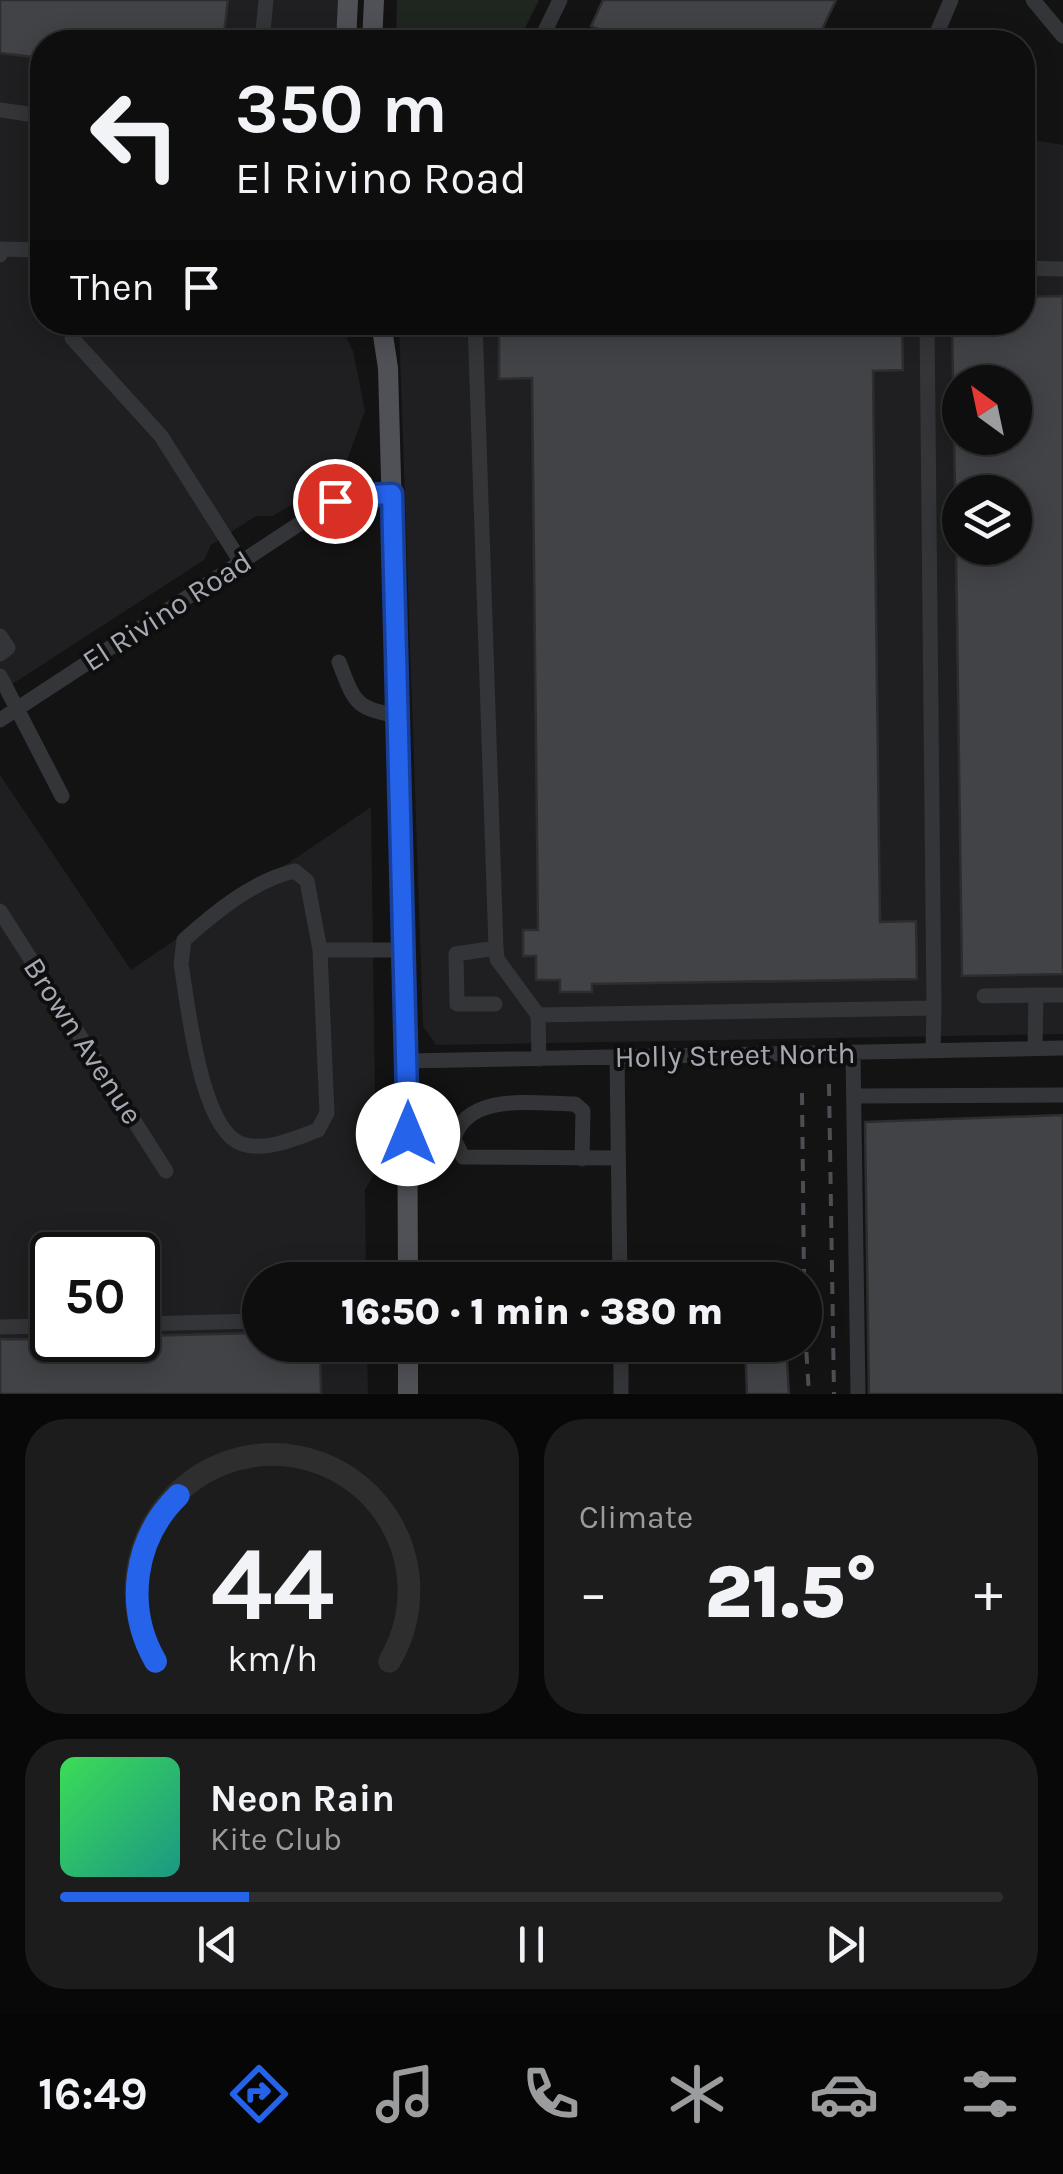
<!DOCTYPE html>
<meta charset="utf-8">
<style>
body{margin:0;font-family:Karla,sans-serif;background:#1c1c1d;color:#f1f3f6;height:100vh;display:flex;flex-direction:column;font-size:38px;white-space:nowrap}
*{box-sizing:border-box;margin:0}
p{font-size:32px;color:#9b9c9e}
.icon{flex:none;width:55px;height:55px;fill:none;stroke:currentColor;stroke-width:2;stroke-linecap:round;stroke-linejoin:round}
.map{position:relative;height:1394px;overflow:hidden}
.sheet{display:flex;flex-direction:column;gap:25px;padding:25px;background:#080808;flex:1}
.sheet>*{flex:none}
.guide{position:absolute;left:30px;top:30px;width:1005px;height:305px;border-radius:40px;box-shadow:0 5px 25px #0003,0 0 0 2px #2e2e2f;background:#0e0e0f;color:#f1f3f6;overflow:hidden}
.needle{width:65px;rotate:327deg}
.buttons{position:absolute;left:942px;top:365px;display:grid;gap:20px}
.buttons a{display:grid;place-items:center;width:90px;height:90px;border-radius:50%;background:#0e0e0f;box-shadow:0 5px 25px #0003,0 0 0 2px #2e2e2f;font-size:50px}
.speed{position:absolute;left:30px;top:1232px;display:flex;gap:20px;font-size:50px;font-weight:700;text-align:center}
.speed>*{display:grid;place-content:center;width:130px;height:130px;border-radius:50%;background:#0e0e0f;box-shadow:0 5px 25px #0003,0 0 0 2px #2e2e2f;line-height:1}
.speed .limit{border:5px solid #111;border-radius:15px;background:#fff;color:#111}
.pin{position:absolute;display:grid;place-items:center;width:85px;height:85px;color:#fff;margin:-42px;border:5px solid #fff;border-radius:50%;box-shadow:0 2px 10px #0007}
.me{position:absolute;width:110px;margin:-55px;rotate:0deg;stroke-linejoin:round;filter:drop-shadow(0 0 8px #0008)}
.turn{display:flex;align-items:center;gap:35px;height:210px;padding:0 40px;font-size:45px}
.turn .icon{width:130px;height:130px;stroke-width:2.5}
.turn b{display:block;font-size:70px;line-height:85px}
.then{display:flex;align-items:center;height:95px;padding:0 40px;background:#0003;gap:20px;font-size:38px}
.big{font-size:75px;font-weight:800;line-height:1.1}
.sheet .card{flex:1;display:flex;flex-direction:column;justify-content:center;gap:15px;min-width:0;padding:0 35px;border-radius:40px;background:#1c1c1d}
.sheet .dial{align-items:center;gap:0}
.dial svg{height:260px;overflow:visible;fill:none;stroke:#2e2e2f;stroke-width:7;stroke-linecap:round;text-anchor:middle}
.dial text{fill:#f1f3f6;stroke:none}
.song{display:flex;align-items:center;gap:30px}
.cover{width:120px;height:120px;border-radius:15px;background:linear-gradient(135deg,hsl(130 70% 55%),hsl(170 70% 35%))}
.played{height:10px;border-radius:5px;background:linear-gradient(90deg,#2563eb 20%,#2e2e2f 20%)}
.keys{display:flex;justify-content:space-around;direction:ltr}
.heat{display:flex;justify-content:space-between;align-items:center;font-size:55px;direction:ltr}
.sheet .tiles{flex:1;display:grid;gap:25px;grid-template-columns:1fr 1fr}
.card:last-child{grid-column:span 2}
.trip{position:absolute;left:242px;top:1262px;width:580px;height:100px;border-radius:50px;background:#0e0e0f;box-shadow:0 5px 25px #0003,0 0 0 2px #2e2e2f;font-weight:800;line-height:100px;text-align:center}
.menu{display:flex;height:160px;justify-content:space-around;align-items:center;background:#060606;color:#9b9c9e}
.menu .icon{width:70px;height:70px}
.menu .on{color:#2563eb}
.menu b{font-size:45px;color:#f1f3f6}
.map>svg:first-child{display:block}
</style>
<div class="map">
<svg width="1063" height="1394" viewBox="0 0 1063 1394">
<rect width="100%" height="100%" fill="#131314"/>
<path fill="#1f1f21" fill-rule="evenodd" d="M0 0H340L338 42H42V322L340 323 353 351 365 411 342 474 273 516H256L211 545 204 560 0 692Z
M1023 138 1063 145V1034L436 1045 423 1026 399 323 1022 322ZM960 382H1015V438H960ZM960 492H1015V548H960Z
M0 775 131 970 371 807 376 1171 365 1190 366 1280H260V1345H367L368 1394H0ZM52 1255H138V1340H52Z"/>
<path fill="#1f2620" d="M397 0H539L518 42H396Z"/>
<path fill="#424347" stroke="#2d2d30" stroke-width="2.5" d="M0 0H228L223 42H42V58L0 53Z
M603 0H836L816 42H627L591 26Z
M1063 296V974L962 976 956 548H1015V492H955L954 438H1015V382H953L952 322H1022V297Z
M499 322H902L903 370 873 371 880 922 916 921 917 979 592 984V992H560V980H536V956H523V930H538L532 378 499 379Z
M1063 1115V1394H869L865 1122Z
M260 1333V1345H320L321 1394H0V1339L138 1340V1336Z
M745 1345H786L789 1394H747Z"/>
<g fill="none" stroke-linecap="round" stroke-linejoin="round">
<path stroke="#343538" stroke-width="15" d="M1033 0 1063 36
M262 42 266 0
M544 42 543 35 560 0
M933 42 951 0
M0 110 42 116
M0 255 1 249 42 250
M1022 268 1063 269
M475 322 496 948 497 959 538 1015 539 1059
M927 322 934 1008
M72 338 161 436 241 562
M0 636 8 648 0 654
M339 662C355 703 354 708 399 716
M0 676 62 796
M0 720 328 505 344 497 392 493
M0 911 166 1171
M320 950 327 1113 318 1130C296 1138 266 1152 242 1144 200 1130 188 1004 181 964L184 940C214 913 254 880 295 871L307 881 320 950H403
M984 996 1036 995
M495 1004H457L456 954 496 948
M538 1015 934 1008 933 1051
M1035 1049 1036 995H1063
M853 1052 858 1394
M617 1057 620 1280
M407 1061 1063 1048
M854 1096 1063 1095
M582 1159 583 1111 575 1104C537 1104 467 1091 454 1139L463 1157 618 1158
M138 1324 260 1321
M0 1327 52 1326
M621 1345V1394"/>
<path stroke="#505157" stroke-width="20" d="M346 42 348 0
M372 42 374 0
M381 322 388 368 407 1061 408 1280
M408 1345V1394"/>
<path stroke="#4d4e53" stroke-width="4" stroke-dasharray="12 10" stroke-linecap="butt" d="M829 1084 834 1394
M802 1093 804 1280
M805 1330 809 1394"/>
</g>
<g fill="none" stroke-linecap="round" stroke-linejoin="round">
<defs>
<path id="route" d="M335 501 344 496 392 494 408 1134"/>
</defs>
<use href="#route" stroke="#184099" stroke-width="25"/>
<use href="#route" stroke="#2563eb" stroke-width="18"/>
</g>
<g text-anchor="middle" dominant-baseline="central" stroke-width="8" stroke-linejoin="round" paint-order="stroke">
<g font-size="30" fill="#a6a9b3" stroke="#0e0e0f">
<text transform="translate(167 611) rotate(-33)">El Rivino Road</text>
<text transform="translate(83 1041) rotate(57)">Brown Avenue</text>
<text transform="translate(735 1055) rotate(-1)">Holly Street North</text>
</g>
</g>
</svg>
<div class="buttons">
<a><svg class="needle" viewBox="-14 -14 28 28"><path d="M0-13l5 13h-10z" fill="#e53935"/><path d="M0 13l5-13h-10z" fill="#9b9c9e"/></svg></a>
<a><svg class="icon" aria-label="layers" viewBox="0 0 24 24"><path d="M12 4l9 5-9 5-9-5zM3 14l9 5 9-5"/></svg></a>
</div>
<div class="speed"><div class="limit">50</div></div>
<div class="pin" style="left:335px;top:501px;background:#d93025"><svg class="icon" aria-label="arrive" viewBox="0 0 24 24"><path d="M6 21V4h12l-3 4 3 4H6"/></svg></div>
<svg class="me" style="left:408px;top:1134px" viewBox="-20 -20 40 40"><circle r="19" fill="#fff"/><path d="M0-13L10 11 0 6-10 11z" fill="#2563eb"/></svg>
<div class="trip">16:50 · 1 min · 380 m</div>
<div class="guide">
<div class="turn"><svg class="icon" aria-label="left" viewBox="0 0 24 24"><path d="M17 20v-9H6M10 6l-5 5 5 5"/></svg><div><b>350 m</b>El Rivino Road</div></div>
<div class="then">Then<svg class="icon" aria-label="arrive" viewBox="0 0 24 24"><path d="M6 21V4h12l-3 4 3 4H6"/></svg></div>
</div>
</div>
<section class="sheet">
<div class="tiles">
<div class="card dial"><svg viewBox="0 0 100 80">
<path d="M14 69A42 42 0 1 1 86 69"/>
<path d="M14 69A42 42 0 0 1 21 18" stroke="#2563eb"/>
<text x="50" y="56" font-size="32" font-weight="700">44</text>
<text x="50" y="72" font-size="11">km/h</text>
</svg></div>
<div class="card"><p>Climate</p>
<div class="heat"><a>−</a><b class="big">21.5°</b><a>+</a></div>
</div>
<div class="card">
<div class="song"><i class="cover"></i><div><b>Neon Rain</b><p>Kite Club</p></div></div>
<div class="played"></div>
<div class="keys"><svg class="icon" aria-label="previous" viewBox="0 0 24 24"><path d="M18 5L8 12l10 7zM5 5v14"/></svg><svg class="icon" aria-label="pause" viewBox="0 0 24 24"><path d="M8 5v14M16 5v14"/></svg><svg class="icon" aria-label="next" viewBox="0 0 24 24"><path d="M6 5l10 7-10 7zM19 5v14"/></svg></div>
</div>
</div>
</section>
<nav class="menu">
<b>16:49</b>
<svg class="icon on" aria-label="directions" viewBox="0 0 24 24"><path d="M12 3l9 9-9 9-9-9zM9 14v-3h6M13 9l2 2-2 2"/></svg>
<svg class="icon" aria-label="music" viewBox="0 0 24 24"><path d="M9 18V5l10-2v13"/><circle cx="6" cy="18" r="3"/><circle cx="16" cy="16" r="3"/></svg>
<svg class="icon" aria-label="phone" viewBox="0 0 24 24"><path d="M5 4h4l2 5-3 2q2 4 5 5l2-3 5 2v4C11 20 4 13 5 4z"/></svg>
<svg class="icon" aria-label="climate" viewBox="0 0 24 24"><path d="M12 3v18M4 7l16 10M4 17L20 7"/></svg>
<svg class="icon" aria-label="car" viewBox="0 0 24 24"><path d="M5 17H2v-5l4-1 3-4h7l3 4 3 1v5h-3M9 17h6M6 11h13"/><circle cx="7" cy="17" r="2"/><circle cx="17" cy="17" r="2"/></svg>
<svg class="icon" aria-label="filters" viewBox="0 0 24 24"><path d="M4 7h16M4 17h16"/><circle cx="9" cy="7" r="2"/><circle cx="15" cy="17" r="2"/></svg>
</nav>
